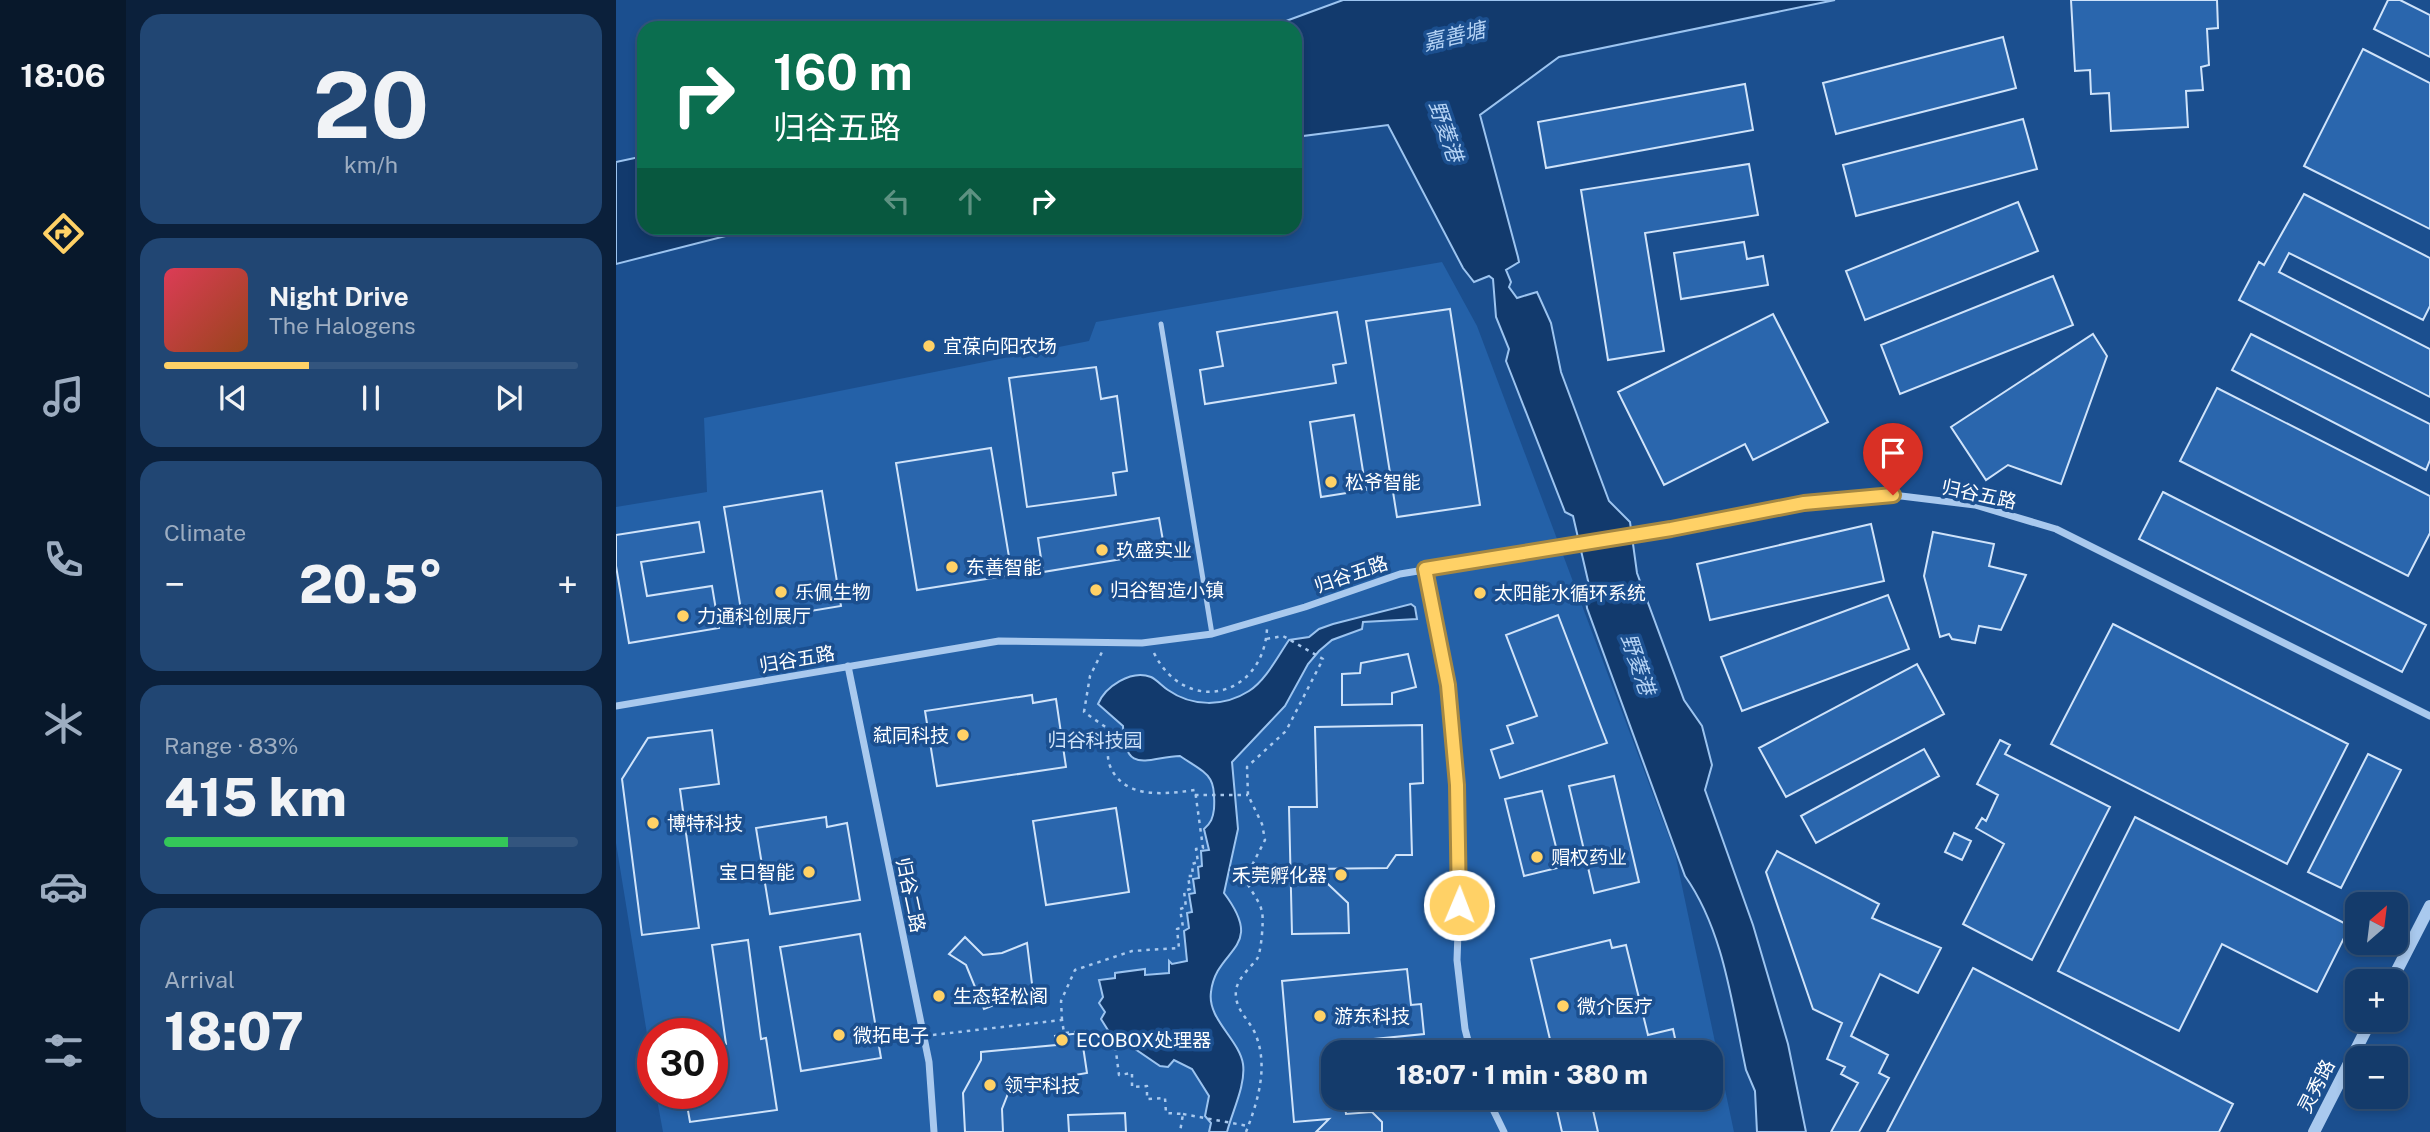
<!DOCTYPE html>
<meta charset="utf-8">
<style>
body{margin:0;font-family:"Public Sans","Noto Sans SC",sans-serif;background:#214673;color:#f1f3f6;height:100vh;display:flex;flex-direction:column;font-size:26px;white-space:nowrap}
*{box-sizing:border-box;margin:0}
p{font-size:23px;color:#9dadc1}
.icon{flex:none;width:38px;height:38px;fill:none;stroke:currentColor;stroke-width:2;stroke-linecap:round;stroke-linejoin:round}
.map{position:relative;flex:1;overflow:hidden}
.details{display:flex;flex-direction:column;gap:14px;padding:14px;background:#0b203b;width:490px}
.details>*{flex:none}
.top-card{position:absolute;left:21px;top:21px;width:665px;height:214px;border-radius:21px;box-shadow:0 4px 10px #0003,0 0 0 2px #33557e;background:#0b6e4f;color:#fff;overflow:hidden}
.needle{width:46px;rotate:28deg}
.tools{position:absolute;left:1729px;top:892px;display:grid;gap:14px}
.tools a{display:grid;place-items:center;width:63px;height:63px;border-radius:14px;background:#143b6b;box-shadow:0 4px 10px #0003,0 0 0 2px #33557e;font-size:35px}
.speed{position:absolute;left:21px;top:1018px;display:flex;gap:14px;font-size:35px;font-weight:700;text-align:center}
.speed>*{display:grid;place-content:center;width:91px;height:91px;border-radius:50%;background:#143b6b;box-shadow:0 4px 10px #0003,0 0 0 2px #33557e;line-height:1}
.speed .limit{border:10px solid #d22;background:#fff;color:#111}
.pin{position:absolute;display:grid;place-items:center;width:60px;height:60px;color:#fff;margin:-72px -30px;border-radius:50% 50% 50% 0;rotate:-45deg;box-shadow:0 0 7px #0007}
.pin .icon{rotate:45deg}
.me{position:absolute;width:77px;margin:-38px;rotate:1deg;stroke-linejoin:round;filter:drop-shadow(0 0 5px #0008)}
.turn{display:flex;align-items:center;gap:24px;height:147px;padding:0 21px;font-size:32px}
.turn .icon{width:91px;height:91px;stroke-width:2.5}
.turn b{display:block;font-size:49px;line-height:60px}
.lanes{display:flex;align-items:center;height:66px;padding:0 21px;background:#0003;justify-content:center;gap:35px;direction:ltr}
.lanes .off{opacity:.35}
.big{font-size:52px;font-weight:800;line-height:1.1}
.details .card{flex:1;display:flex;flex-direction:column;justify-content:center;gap:10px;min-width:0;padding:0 24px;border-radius:21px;background:#214673}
.details .dial{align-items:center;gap:0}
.dial b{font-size:91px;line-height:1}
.song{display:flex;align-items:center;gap:21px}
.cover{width:84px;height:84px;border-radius:10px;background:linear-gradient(135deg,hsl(350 70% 55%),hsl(20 70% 35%))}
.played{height:7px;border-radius:4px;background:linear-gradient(90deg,#ffd166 35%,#33557e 35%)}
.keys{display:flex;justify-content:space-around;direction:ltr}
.heat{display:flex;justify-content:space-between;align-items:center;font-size:38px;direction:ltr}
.charge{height:10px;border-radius:5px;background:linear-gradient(90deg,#34c759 83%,#33557e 0)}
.trip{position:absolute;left:705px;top:1040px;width:402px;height:70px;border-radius:21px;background:#143b6b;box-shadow:0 4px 10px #0003,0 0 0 2px #33557e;font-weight:800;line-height:70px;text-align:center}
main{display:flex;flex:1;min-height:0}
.menu{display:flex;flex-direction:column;width:126px;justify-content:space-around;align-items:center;background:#08182b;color:#9dadc1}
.menu .icon{width:49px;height:49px}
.menu .on{color:#ffd166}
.menu b{font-size:32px;color:#f1f3f6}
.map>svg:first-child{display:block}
</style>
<main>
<nav class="menu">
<b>18:06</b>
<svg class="icon on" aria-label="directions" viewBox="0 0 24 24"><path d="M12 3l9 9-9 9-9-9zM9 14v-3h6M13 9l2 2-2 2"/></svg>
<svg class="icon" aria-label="music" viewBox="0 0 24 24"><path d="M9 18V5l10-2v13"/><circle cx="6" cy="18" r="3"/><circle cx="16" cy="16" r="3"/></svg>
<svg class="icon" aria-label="phone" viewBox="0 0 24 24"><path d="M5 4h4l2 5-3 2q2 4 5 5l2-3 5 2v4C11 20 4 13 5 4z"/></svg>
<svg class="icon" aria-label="climate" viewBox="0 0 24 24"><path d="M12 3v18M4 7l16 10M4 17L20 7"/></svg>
<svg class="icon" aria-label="car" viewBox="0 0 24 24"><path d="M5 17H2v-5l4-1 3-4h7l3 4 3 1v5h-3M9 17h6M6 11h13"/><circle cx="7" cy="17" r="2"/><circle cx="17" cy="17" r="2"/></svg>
<svg class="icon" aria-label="filters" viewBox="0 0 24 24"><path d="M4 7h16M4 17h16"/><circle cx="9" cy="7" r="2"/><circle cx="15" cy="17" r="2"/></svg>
</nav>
<section class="details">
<div class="card dial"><b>20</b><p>km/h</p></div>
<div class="card">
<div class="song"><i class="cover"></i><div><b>Night Drive</b><p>The Halogens</p></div></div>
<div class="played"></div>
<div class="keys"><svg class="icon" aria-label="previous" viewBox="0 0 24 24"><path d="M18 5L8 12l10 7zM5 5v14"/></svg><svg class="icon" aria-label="pause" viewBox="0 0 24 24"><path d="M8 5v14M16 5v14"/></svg><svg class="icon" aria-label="next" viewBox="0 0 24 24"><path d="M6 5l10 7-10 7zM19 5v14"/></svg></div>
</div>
<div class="card"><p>Climate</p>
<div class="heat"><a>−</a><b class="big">20.5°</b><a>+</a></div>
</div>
<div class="card"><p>Range · 83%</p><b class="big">415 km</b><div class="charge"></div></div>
<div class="card"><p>Arrival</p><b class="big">18:07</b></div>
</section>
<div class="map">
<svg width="1814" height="1132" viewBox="0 0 1814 1132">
<rect width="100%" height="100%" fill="#1b4f8f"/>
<path fill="#2461a8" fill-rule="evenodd" d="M826 262 861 326 1059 853 1118 1132H47L40 1094H96V1034H37V1071L0 843V507L91 492 88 418 473 341 480 322ZM718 1052H1096V1097H718Z"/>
<path fill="#123a6d" stroke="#9cc4f0" stroke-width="2" d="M727 0H1219L943 57 864 115 902 257 903 262 890 270 895 282 893 287 901 298 921 292 935 323 945 372 993 501 1014 522 1021 573 1068 700 1086 726 1096 765 1089 790 1137 925 1172 1044 1190 1132H1141L1139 1091 1130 1070C1116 1005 1108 931 1069 876L971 608 969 589 973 585 957 516 949 512 890 361 893 349 880 317 877 279 873 276 858 282 847 268 772 125 679 137V28H651Z
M28 156V228H141L0 264V162Z
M795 604 799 607 801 619 747 622 746 629 716 640 703 651 692 664 669 706 616 762 622 829 608 893C651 950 600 947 595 992 591 1019 623 1039 627 1064 630 1085 616 1112 611 1132H593L595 1123 589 1116 593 1096 576 1069 558 1060 552 1067 544 1066 503 1038 506 1036 503 1033 495 1035 485 1019 489 1012 483 1003 487 997 483 980 499 978V973L529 969V975L553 973V961L556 964 571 961 568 931 573 928 571 913 576 912 573 894 579 893 577 879 583 878 582 867 586 866 585 851 593 850 588 829C595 823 597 818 598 809 600 774 592 775 564 756 535 756 508 778 507 726L482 704C489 687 515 669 535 677 541 680 546 686 552 690 576 707 608 707 633 691 650 680 662 656 673 640L693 637 703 629 717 624Z"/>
<path fill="#2a66ad" stroke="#cfe3fa" stroke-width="2" d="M1455 0H1601L1602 28 1591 29 1593 65 1585 67 1587 90 1570 91 1572 127 1495 131 1493 93 1475 94 1474 70 1459 71Z
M1772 0H1784L1814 15V57L1758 29Z
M1387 37 1400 88 1220 134 1207 83Z
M1747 49 1814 83V229L1688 166Z
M1129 84 1137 130 930 168 922 122Z
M1407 119 1421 169 1240 216 1227 165Z
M1133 164 1142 215 1029 233 1048 351 992 360 965 190Z
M1688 194 1814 258V306L1807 320 1673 253 1663 272 1814 349V397L1623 300 1643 262 1648 265Z
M1402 202 1422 251 1249 320 1230 271Z
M1128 242 1131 259 1147 256 1152 285 1065 299 1058 253Z
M1437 276 1457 325 1284 394 1265 345Z
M834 309 864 505 781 517 750 321Z
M721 312 730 363 717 365 720 383 589 404 584 370 607 366 601 332Z
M1157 314 1212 422 1137 460 1129 444 1048 485 1002 392Z
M1477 334 1491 356 1445 484 1392 465 1370 480 1335 427Z
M1635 334 1814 424V460L1810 470 1616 370Z
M480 367 485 399 501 396 511 471 497 473 500 495 411 507 393 378Z
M1601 388 1814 496V533L1792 576 1564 461Z
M738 415 750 490 705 497 694 422Z
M375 448 396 575 301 590 280 463Z
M206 491 225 606 127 622 108 507Z
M1547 492 1810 625 1786 672 1523 539Z
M543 518 549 552 427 572 422 538Z
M83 522 88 552 25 562 31 596 96 586 103 628 13 643 0 566V535Z
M1255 524 1268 581 1094 620 1081 564Z
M1317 532 1378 544 1373 566 1410 575 1385 630 1363 626 1359 643 1336 639 1333 634 1324 637 1308 576Z
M1272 595 1293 649 1126 711 1105 657Z
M942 615 991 743 884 778 875 750 897 743 891 726 921 716 890 635Z
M1497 624 1732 744 1671 864 1435 744Z
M792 654 800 687 776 693V704L726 705V674L744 673 745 663Z
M1301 664 1328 714 1170 797 1143 748Z
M416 695 417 703 440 699 450 767 321 786 309 711Z
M806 725 807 783 794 784 796 855H780L771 868 696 869 732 903 733 933 676 934 673 807H701L699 727Z
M96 730 103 784 64 789 83 928 26 935 6 779 32 738Z
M1384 740 1394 745 1389 754 1494 807 1416 960 1347 924 1388 844 1360 828 1366 818 1370 821 1382 795 1361 784Z
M1308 749 1323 776 1200 843 1185 816Z
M1752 754 1785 770 1725 888 1692 872Z
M998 776 1023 882 978 893 953 786Z
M926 791 945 867 908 876 889 799Z
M500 808 513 892 430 905 417 821Z
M210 817 211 827 231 823 244 900 154 914 140 828Z
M1519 817 1734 926 1701 992 1606 944 1563 1031 1442 971Z
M1338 833 1355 841 1346 860 1329 852Z
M1161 851 1263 904 1256 918 1325 948 1302 993 1264 974 1235 1036 1272 1055 1263 1073 1273 1078 1243 1132H1215L1242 1083 1225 1074 1229 1067 1211 1059 1226 1023 1197 1009 1150 872Z
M244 934 265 1058 185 1071 164 947Z
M349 937 367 955 386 953 411 943 417 992 388 997 386 1002 368 1009 350 965 333 954Z
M132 940 145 1039 150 1038 161 1110 74 1122 69 1094H96V1046L110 1044 96 945Z
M994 940 996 948 1010 945 1032 1035 1057 1029 1062 1052H937L915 959Z
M1357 968 1617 1104 1603 1132H1271Z
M791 969 795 1005 805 1004 808 1034 718 1043V1097H728L730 1114 756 1112 766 1122V1132H700L713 1119 678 1122 666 981Z
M465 1033 471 1073 395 1086 386 1109 387 1132H349L347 1093 365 1060V1052L440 1045 439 1036Z
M938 1097H974L982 1132H946Z
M509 1113 510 1132H453L452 1115Z"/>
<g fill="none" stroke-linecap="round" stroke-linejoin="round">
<path stroke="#a9c9ee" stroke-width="2.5" stroke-dasharray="3.5 5" stroke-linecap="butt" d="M538 653C569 716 647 698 651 629
M579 795H632
M446 1020 445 1001 459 970 516 951 563 948 561 929 567 927 564 909 570 907 568 891 574 889 572 876H577L576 864 582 862 580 849 587 848 579 790C550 794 508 800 494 766 489 754 495 741 491 728L468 712 474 676 486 652
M317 1035 446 1020 448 1033 471 1031 473 1048 499 1044 503 1075 516 1073V1087L531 1086V1099L549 1098 550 1113 567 1114 564 1132
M567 1114 632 1126
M630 1132C642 1101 653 1066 639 1033 632 1018 618 1009 620 990 622 978 634 968 641 959 645 954 648 920 646 912 644 901 634 890 629 879L649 840 646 824 632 795 631 767 670 731 707 659 667 636 650 639"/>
<path stroke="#a9c9ee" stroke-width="5" d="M545 324 596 634"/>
<path stroke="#a9c9ee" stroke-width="7" d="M809 570 832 685 844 878 841 960 849 1029 855 1052
M232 666 313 1062 318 1132
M0 706 383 641 526 643 596 634 689 607 784 574 1055 529 1188 503 1277 495 1359 505 1440 529 1814 716
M871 1097 888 1132"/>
<path stroke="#a9c9ee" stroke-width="12" d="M1775 982 1814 906
M1698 1132 1755 1020"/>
</g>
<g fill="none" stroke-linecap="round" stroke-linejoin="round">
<defs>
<path id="route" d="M843 905 841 785 832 685 809 569 1055 529 1188 503 1277 495"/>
</defs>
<use href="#route" stroke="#a68842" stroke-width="18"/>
<use href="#route" stroke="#ffd166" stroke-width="12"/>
</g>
<g fill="#ffd166" stroke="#1b4f8f" stroke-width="2.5">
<circle cx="313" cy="346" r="7"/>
<circle cx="715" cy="482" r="7"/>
<circle cx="486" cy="550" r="7"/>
<circle cx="336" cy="567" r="7"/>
<circle cx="480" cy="590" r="7"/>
<circle cx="165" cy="592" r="7"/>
<circle cx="864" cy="593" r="7"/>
<circle cx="67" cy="616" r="7"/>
<circle cx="347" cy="735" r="7"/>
<circle cx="37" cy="823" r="7"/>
<circle cx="921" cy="857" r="7"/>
<circle cx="193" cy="872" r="7"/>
<circle cx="725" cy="875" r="7"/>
<circle cx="323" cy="996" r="7"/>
<circle cx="947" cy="1006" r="7"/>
<circle cx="704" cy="1016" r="7"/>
<circle cx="223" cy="1035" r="7"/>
<circle cx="446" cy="1040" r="7"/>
<circle cx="374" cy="1085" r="7"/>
</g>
<g text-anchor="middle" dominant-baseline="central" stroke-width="7" stroke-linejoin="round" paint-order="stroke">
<g font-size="19" fill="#fff" stroke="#1b4f8f" text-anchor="start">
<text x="327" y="346">宜葆向阳农场</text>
<text x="729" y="482">松爷智能</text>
<text x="500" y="550">玖盛实业</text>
<text x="350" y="567">东善智能</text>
<text x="494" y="590">归谷智造小镇</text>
<text x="179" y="592">乐佩生物</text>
<text x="878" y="593">太阳能水循环系统</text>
<text x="81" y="616">力通科创展厅</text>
<text x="333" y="735" text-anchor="end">弑同科技</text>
<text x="51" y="823">博特科技</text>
<text x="935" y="857">赗权药业</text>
<text x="179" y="872" text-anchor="end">宝日智能</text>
<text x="711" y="875" text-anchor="end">禾莞孵化器</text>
<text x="337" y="996">生态轻松阁</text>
<text x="961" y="1006">微介医疗</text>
<text x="718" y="1016">游东科技</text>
<text x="237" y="1035">微拓电子</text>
<text x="460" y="1040">ECOBOX处理器</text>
<text x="388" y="1085">领宇科技</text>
</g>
<g font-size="19" fill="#fff" stroke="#1b4f8f">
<text transform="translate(1363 494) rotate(12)">归谷五路</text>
<text transform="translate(735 574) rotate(-19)">归谷五路</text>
<text transform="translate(181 659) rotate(-10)">归谷五路</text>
<text transform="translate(295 895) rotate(78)">归谷二路</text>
<text transform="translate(1700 1086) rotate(-63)">灵秀路</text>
</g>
<g font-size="19" fill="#cfe3fa" stroke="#1b4f8f">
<text x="479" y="740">归谷科技园</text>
</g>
<g font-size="21" font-style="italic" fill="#b5d3f5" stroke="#1b4f8f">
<text transform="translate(838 36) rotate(-13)">嘉善塘</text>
<text transform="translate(830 131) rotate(71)">野菱港</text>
<text transform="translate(1022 664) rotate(71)">野菱港</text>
</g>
</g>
</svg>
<div class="tools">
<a><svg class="needle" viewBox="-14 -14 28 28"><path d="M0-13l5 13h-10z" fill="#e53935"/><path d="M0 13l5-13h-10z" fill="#9dadc1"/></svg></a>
<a>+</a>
<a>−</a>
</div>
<div class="speed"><div class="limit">30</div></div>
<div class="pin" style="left:1277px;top:495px;background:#d93025"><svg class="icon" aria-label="arrive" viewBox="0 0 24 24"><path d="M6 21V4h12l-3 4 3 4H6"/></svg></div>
<svg class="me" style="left:843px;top:905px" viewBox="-20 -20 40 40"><circle r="17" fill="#ffd166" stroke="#fff" stroke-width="3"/><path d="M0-11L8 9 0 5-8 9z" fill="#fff"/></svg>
<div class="trip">18:07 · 1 min · 380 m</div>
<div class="top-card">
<div class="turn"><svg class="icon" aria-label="right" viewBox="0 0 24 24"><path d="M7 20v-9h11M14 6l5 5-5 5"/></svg><div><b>160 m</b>归谷五路</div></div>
<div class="lanes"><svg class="icon off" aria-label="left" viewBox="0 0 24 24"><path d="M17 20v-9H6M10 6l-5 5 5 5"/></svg><svg class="icon off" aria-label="ahead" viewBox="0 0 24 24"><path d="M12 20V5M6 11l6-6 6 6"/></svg><svg class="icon" aria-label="right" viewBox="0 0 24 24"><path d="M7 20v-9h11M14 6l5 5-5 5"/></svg></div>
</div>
</div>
</main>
